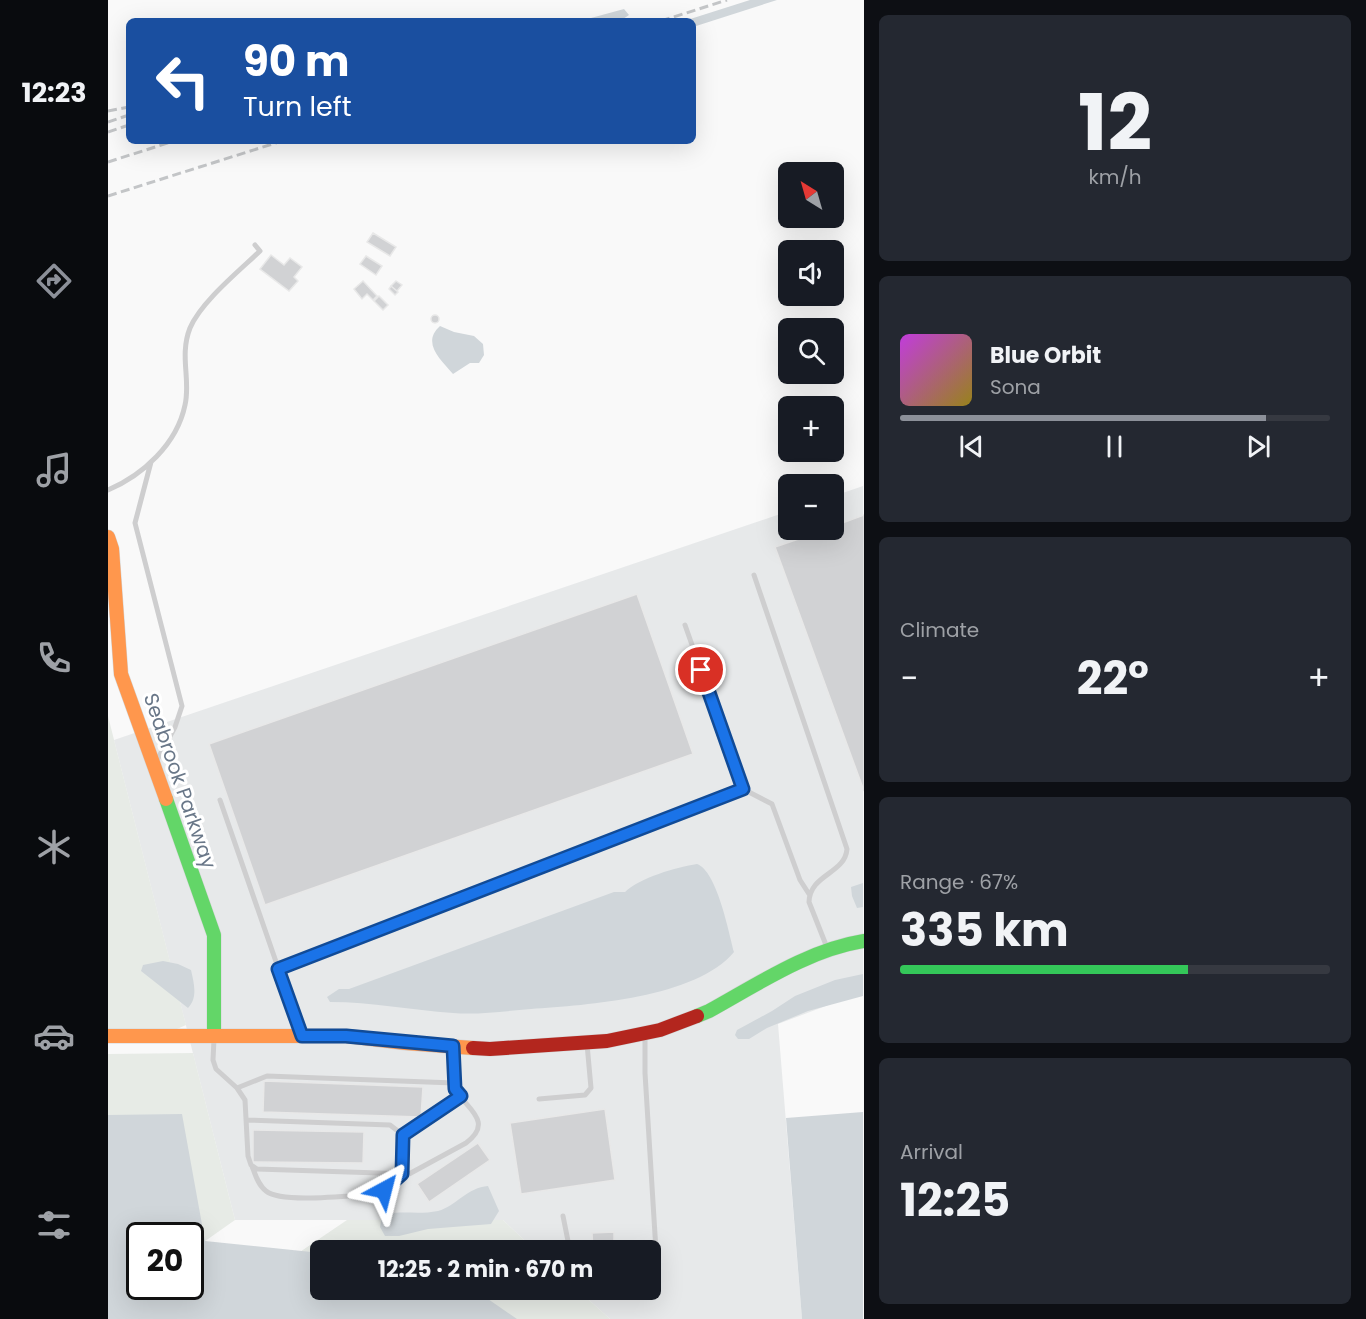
<!DOCTYPE html>
<meta charset="utf-8">
<style>
body{margin:0;font-family:Poppins,sans-serif;background:#242831;color:#f1f3f6;height:100vh;display:flex;flex-direction:column;font-size:22px;white-space:nowrap}
*{box-sizing:border-box;margin:0}
p{font-size:20px;color:#9ea1a6}
.icon{flex:none;width:33px;height:33px;fill:none;stroke:currentColor;stroke-width:2;stroke-linecap:round;stroke-linejoin:round}
.map{position:relative;flex:1;overflow:hidden}
.details{display:flex;flex-direction:column;gap:15px;padding:15px;background:#0d0f14;width:502px}
.details>*{flex:none}
.top-card{position:absolute;left:18px;top:18px;width:570px;height:126px;border-radius:9px;box-shadow:0 6px 24px #0002;background:#1a4fa0;color:#fff;overflow:hidden}
.needle{width:39px;rotate:323deg}
.tools{position:absolute;left:670px;top:162px;display:grid;gap:12px}
.tools a{display:grid;place-items:center;width:66px;height:66px;border-radius:9px;background:#171b24;box-shadow:0 6px 24px #0002;font-size:30px}
.speed{position:absolute;left:18px;top:1222px;display:flex;gap:12px;font-size:30px;font-weight:700;text-align:center}
.speed>*{display:grid;place-content:center;width:78px;height:78px;border-radius:50%;background:#171b24;box-shadow:0 6px 24px #0002;line-height:1}
.speed .limit{border:3px solid #111;border-radius:9px;background:#fff;color:#111}
.pin{position:absolute;display:grid;place-items:center;width:51px;height:51px;color:#fff;margin:-26px;border:3px solid #fff;border-radius:50%;box-shadow:0 2px 6px #0007}
.me{position:absolute;width:66px;margin:-33px;rotate:38deg;stroke-linejoin:round;filter:drop-shadow(0 0 4px #0008)}
.turn{display:flex;align-items:center;gap:21px;height:126px;padding:0 18px;font-size:27px}
.turn .icon{width:78px;height:78px;stroke-width:2.5}
.turn b{display:block;font-size:42px;line-height:51px}
.big{font-size:45px;font-weight:700;line-height:1.1}
.details .widget{flex:1;display:flex;flex-direction:column;justify-content:center;gap:9px;min-width:0;padding:0 21px;border-radius:9px;background:#242831}
.details .dial{align-items:center;gap:0}
.dial b{font-size:78px;line-height:1}
.song{display:flex;align-items:center;gap:18px}
.cover{width:72px;height:72px;border-radius:9px;background:linear-gradient(135deg,hsl(290 70% 55%),hsl(50 70% 35%))}
.played{height:6px;border-radius:3px;background:linear-gradient(90deg,#8c9099 85%,#363941 85%)}
.keys{display:flex;justify-content:space-around;direction:ltr}
.heat{display:flex;justify-content:space-between;align-items:center;font-size:33px;direction:ltr}
.charge{height:9px;border-radius:4px;background:linear-gradient(90deg,#34c759 67%,#363941 0)}
.trip{position:absolute;left:202px;top:1240px;width:351px;height:60px;border-radius:9px;background:#171b24;box-shadow:0 6px 24px #0002;font-weight:700;line-height:60px;text-align:center}
main{display:flex;flex:1;min-height:0}
.tab-bar{display:flex;flex-direction:column;width:108px;justify-content:space-around;align-items:center;background:#090b0e;color:#9ea1a6}
.tab-bar .icon{width:42px;height:42px}
.tab-bar .selected{color:#8c9099}
.tab-bar b{font-size:27px;color:#f1f3f6}
.map>svg:first-child{display:block}
</style>
<main>
<nav class="tab-bar">
<b>12:23</b>
<svg class="icon selected" aria-label="directions" viewBox="0 0 24 24"><path d="M12 3l9 9-9 9-9-9zM9 14v-3h6M13 9l2 2-2 2"/></svg>
<svg class="icon" aria-label="music" viewBox="0 0 24 24"><path d="M9 18V5l10-2v13"/><circle cx="6" cy="18" r="3"/><circle cx="16" cy="16" r="3"/></svg>
<svg class="icon" aria-label="phone" viewBox="0 0 24 24"><path d="M5 4h4l2 5-3 2q2 4 5 5l2-3 5 2v4C11 20 4 13 5 4z"/></svg>
<svg class="icon" aria-label="climate" viewBox="0 0 24 24"><path d="M12 3v18M4 7l16 10M4 17L20 7"/></svg>
<svg class="icon" aria-label="car" viewBox="0 0 24 24"><path d="M5 17H2v-5l4-1 3-4h7l3 4 3 1v5h-3M9 17h6M6 11h13"/><circle cx="7" cy="17" r="2"/><circle cx="17" cy="17" r="2"/></svg>
<svg class="icon" aria-label="filters" viewBox="0 0 24 24"><path d="M4 7h16M4 17h16"/><circle cx="9" cy="7" r="2"/><circle cx="15" cy="17" r="2"/></svg>
</nav>
<div class="map">
<svg width="756" height="1319" viewBox="0 0 756 1319">
<rect width="100%" height="100%" fill="#f9f9f9"/>
<path fill="#e7e9ea" d="M755 486V992L670 1024 694 1319H502L470 1290H543V1251H428L395 1220H127L6 740 681 511V530H726V496Z"/>
<path fill="#e7ebe6" d="M0 716 78 1025 53 1036H0Z
M85 1053 127 1220 83 1251 82 1236H32L0 1308V1054Z
M239 1220H395L428 1251H213V1290H470L502 1319H93Z"/>
<path fill="#d0d6da" fill-rule="evenodd" d="M642 0H669L585 27V21H576Z
M516 9 521 15 512 21H472Z
M332 326 346 332 366 336 375 344 376 355 371 363H362L345 374C333 360 313 343 332 326Z
M589 864C609 871 621 933 626 952 588 998 479 1005 423 1009 398 1011 370 1015 345 1013 303 1010 264 1002 222 1002L219 997 231 989H241L506 892H517C531 878 569 867 589 864Z
M755 883V907L749 908 744 896 743 887Z
M55 961 70 964 83 970C86 983 90 998 80 1008L33 971 35 965Z
M755 974V996L700 1011 659 1028 641 1039H630L627 1035 629 1030 664 1011 687 996 727 980Z
M755 1112V1319H694L678 1118Z
M74 1114 97 1241 213 1253V1290H367L409 1319H0V1115ZM32 1236H82V1287H32Z
M380 1186 391 1211 383 1224 320 1229 291 1236H277L272 1227 274 1215C292 1210 311 1215 330 1211 348 1206 360 1187 380 1186Z"/>
<path fill="#d1d2d4" stroke="#e8e8e8" stroke-width="1.5" d="M265 233 288 247 282 256 259 242Z
M163 255 176 265 182 258 194 267 186 277 190 281 181 291 152 269Z
M258 256 274 266 268 275 252 264Z
M255 281 269 296 265 300 259 294 254 299 246 289Z
M288 281 294 285 289 291 283 286Z
M283 286 290 292 287 295 281 289Z
M271 296 280 305 275 310 266 301Z
M323 319a4 4 0 1 1 8 0a4 4 0 1 1-8 0Z
M756 515V791L667 547 717 530H726V526Z
M529 594 585 754 157 905 101 744Z
M156 1081 315 1087 313 1117 155 1112Z
M497 1109 507 1180 413 1194 402 1123Z
M145 1130 256 1132 255 1163 145 1162Z
M370 1143 382 1160 321 1202 309 1184Z
M506 1232V1250L485 1251 484 1233Z"/>
<g fill="none" stroke-linecap="round" stroke-linejoin="round">
<defs>
<path id="fast" d="M58 799 106 935V1036
M589 1016 601 1011C650 984 700 950 756 941"/>
<path id="slow" d="M0 537 4 549 13 674 58 799
M0 1036H238L297 1043 365 1048"/>
<path id="jam" d="M365 1048 382 1049 499 1041 552 1030 589 1016"/>
</defs>
<use href="#fast" stroke="#d5d6d7" stroke-width="15"/>
<use href="#slow" stroke="#d5d6d7" stroke-width="15"/>
<use href="#jam" stroke="#d5d6d7" stroke-width="15"/>
<path stroke="#cececf" stroke-width="5" d="M43 462 27 523 74 706 67 727 48 762
M0 490C35 475 69 444 77 405 83 380 71 356 82 328 93 302 131 271 152 251L147 245
M646 575 739 849C737 874 702 874 701 902L720 950
M577 625 635 789 664 804 692 880 701 894
M112 800 193 1034
M170 969 635 789
M537 1035V1073L549 1267H543
M106 1039 105 1060 108 1069 129 1088 137 1100 140 1156 143 1165 149 1169 301 1174 358 1143C389 1120 353 1106 347 1087 343 1075 345 1060 345 1048
M129 1088 159 1076 346 1083
M431 1099 477 1095 483 1088 479 1044
M138 1120 282 1125 295 1135 294 1174 276 1190 266 1194C245 1195 173 1204 158 1191 150 1185 147 1174 144 1166
M295 1135 353 1096
M455 1216 461 1246 467 1251"/>
<use href="#fast" stroke="#63d668" stroke-width="14"/>
<use href="#slow" stroke="#ff974d" stroke-width="14"/>
<use href="#jam" stroke="#b3261e" stroke-width="14"/>
<path stroke="#c3c5c7" stroke-width="3" stroke-dasharray="9 4.5" stroke-linecap="butt" d="M553 21 619 0
M0 111 21 107
M0 122 21 115
M0 132 21 125
M0 162 66 141
M0 196 174 141"/>
</g>
<g fill="none" stroke-linecap="round" stroke-linejoin="round">
<defs>
<path id="route" d="M276 1190 294 1174 295 1135 353 1096 347 1089 345 1046 238 1036H194L170 969 635 789 593 670"/>
</defs>
<use href="#route" stroke="#114b97" stroke-width="15"/>
<use href="#route" stroke="#1a73e8" stroke-width="10"/>
</g>
<g text-anchor="middle" dominant-baseline="central" stroke-width="6" stroke-linejoin="round" paint-order="stroke">
<g font-size="20" fill="#697788" stroke="#fff">
<text transform="translate(72 781) rotate(71)">Seabrook Parkway</text>
</g>
</g>
</svg>
<div class="tools">
<a><svg class="needle" viewBox="-14 -14 28 28"><path d="M0-13l5 13h-10z" fill="#e53935"/><path d="M0 13l5-13h-10z" fill="#9ea1a6"/></svg></a>
<a><svg class="icon" aria-label="sound" viewBox="0 0 24 24"><path d="M4 9h4l5-4v14l-5-4H4zM17 9q2 3 0 6"/></svg></a>
<a><svg class="icon" aria-label="search" viewBox="0 0 24 24"><circle cx="10" cy="10" r="6"/><path d="M15 15l6 6"/></svg></a>
<a>+</a>
<a>−</a>
</div>
<div class="speed"><div class="limit">20</div></div>
<div class="pin" style="left:593px;top:670px;background:#d93025"><svg class="icon" aria-label="arrive" viewBox="0 0 24 24"><path d="M6 21V4h12l-3 4 3 4H6"/></svg></div>
<svg class="me" style="left:276px;top:1190px" viewBox="-20 -20 40 40"><path d="M0-17L14 15 0 8-14 15z" fill="#1a73e8" stroke="#fff" stroke-width="4"/></svg>
<div class="trip">12:25 · 2 min · 670 m</div>
<div class="top-card">
<div class="turn"><svg class="icon" aria-label="left" viewBox="0 0 24 24"><path d="M17 20v-9H6M10 6l-5 5 5 5"/></svg><div><b>90 m</b>Turn left</div></div>
</div>
</div>
<section class="details">
<div class="widget dial"><b>12</b><p>km/h</p></div>
<div class="widget">
<div class="song"><i class="cover"></i><div><b>Blue Orbit</b><p>Sona</p></div></div>
<div class="played"></div>
<div class="keys"><svg class="icon" aria-label="previous" viewBox="0 0 24 24"><path d="M18 5L8 12l10 7zM5 5v14"/></svg><svg class="icon" aria-label="pause" viewBox="0 0 24 24"><path d="M8 5v14M16 5v14"/></svg><svg class="icon" aria-label="next" viewBox="0 0 24 24"><path d="M6 5l10 7-10 7zM19 5v14"/></svg></div>
</div>
<div class="widget"><p>Climate</p>
<div class="heat"><a>−</a><b class="big">22°</b><a>+</a></div>
</div>
<div class="widget"><p>Range · 67%</p><b class="big">335 km</b><div class="charge"></div></div>
<div class="widget"><p>Arrival</p><b class="big">12:25</b></div>
</section>
</main>
